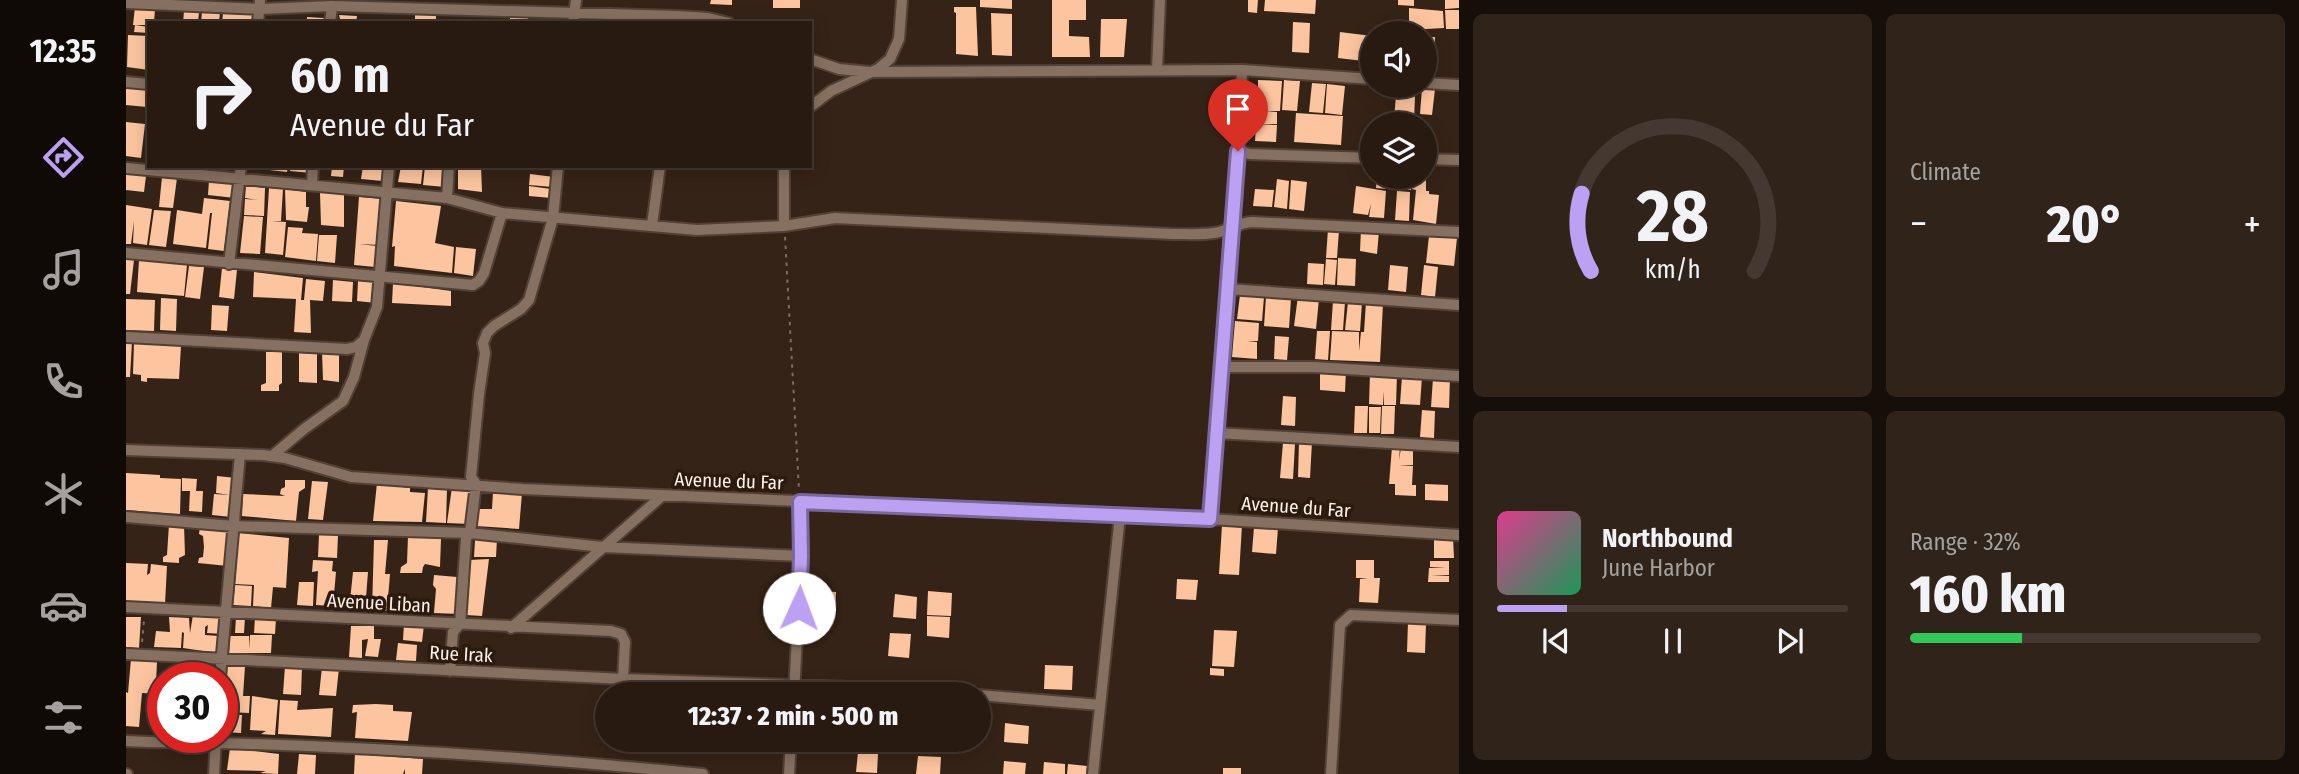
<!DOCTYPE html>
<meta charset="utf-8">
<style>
body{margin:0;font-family:"Fira Sans Condensed",sans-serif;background:#30231a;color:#f1f3f6;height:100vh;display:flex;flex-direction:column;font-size:26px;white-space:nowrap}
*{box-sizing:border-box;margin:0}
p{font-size:23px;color:#a5a19f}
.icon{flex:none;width:38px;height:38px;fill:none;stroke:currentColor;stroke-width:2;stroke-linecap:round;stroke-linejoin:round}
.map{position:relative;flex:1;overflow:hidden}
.drawer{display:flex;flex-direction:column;gap:14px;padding:14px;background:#160e09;width:840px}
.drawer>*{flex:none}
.guide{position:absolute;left:21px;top:21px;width:665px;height:147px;border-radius:0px;box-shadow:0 4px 18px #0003,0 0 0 2px #443831;background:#281a11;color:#f1f3f6;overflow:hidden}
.tools{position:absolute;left:1234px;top:21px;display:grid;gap:14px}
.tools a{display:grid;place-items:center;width:77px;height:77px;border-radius:50%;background:#281a11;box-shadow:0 4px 18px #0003,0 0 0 2px #443831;font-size:35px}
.speed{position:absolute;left:21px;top:662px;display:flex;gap:14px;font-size:35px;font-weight:700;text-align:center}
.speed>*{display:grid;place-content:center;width:91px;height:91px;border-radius:50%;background:#281a11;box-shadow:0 4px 18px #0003,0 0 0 2px #443831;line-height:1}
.speed .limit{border:10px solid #d22;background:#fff;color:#111}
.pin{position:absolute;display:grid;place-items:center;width:60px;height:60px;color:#fff;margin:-72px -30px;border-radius:50% 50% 50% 0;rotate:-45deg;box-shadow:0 0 7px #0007}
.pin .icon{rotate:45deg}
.me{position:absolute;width:77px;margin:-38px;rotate:2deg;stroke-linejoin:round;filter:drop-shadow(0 0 5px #0008)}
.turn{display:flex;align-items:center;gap:24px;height:147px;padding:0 28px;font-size:32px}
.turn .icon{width:91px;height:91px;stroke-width:2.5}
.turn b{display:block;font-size:49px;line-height:60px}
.big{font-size:52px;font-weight:800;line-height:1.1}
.drawer .card{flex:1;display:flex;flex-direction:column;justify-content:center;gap:10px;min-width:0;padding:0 24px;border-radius:10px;background:#30231a}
.drawer .dial{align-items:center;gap:0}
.dial svg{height:182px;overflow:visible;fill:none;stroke:#443831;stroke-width:7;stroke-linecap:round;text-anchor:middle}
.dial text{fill:#f1f3f6;stroke:none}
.song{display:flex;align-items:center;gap:21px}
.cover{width:84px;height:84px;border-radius:10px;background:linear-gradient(135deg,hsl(330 70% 55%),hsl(150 70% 35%))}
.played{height:7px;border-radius:4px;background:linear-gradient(90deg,#bca0f2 20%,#443831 20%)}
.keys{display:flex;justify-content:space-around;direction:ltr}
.heat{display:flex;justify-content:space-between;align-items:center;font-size:38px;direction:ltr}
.charge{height:10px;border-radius:5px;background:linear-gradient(90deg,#34c759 32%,#443831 0)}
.drawer .tiles{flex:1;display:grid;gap:14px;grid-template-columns:repeat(2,1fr)}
.trip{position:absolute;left:469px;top:682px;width:396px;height:70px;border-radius:35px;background:#281a11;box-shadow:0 4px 18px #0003,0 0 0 2px #443831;font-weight:800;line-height:70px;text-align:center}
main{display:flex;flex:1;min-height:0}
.tabs{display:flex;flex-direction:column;width:126px;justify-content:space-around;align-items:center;background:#100a07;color:#a5a19f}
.tabs .icon{width:49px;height:49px}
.tabs .active{color:#bca0f2}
.tabs b{font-size:32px;color:#f1f3f6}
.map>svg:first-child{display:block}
</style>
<main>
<nav class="tabs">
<b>12:35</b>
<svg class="icon active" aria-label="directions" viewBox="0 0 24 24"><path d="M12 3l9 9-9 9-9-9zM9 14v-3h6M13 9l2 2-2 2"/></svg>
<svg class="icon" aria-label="music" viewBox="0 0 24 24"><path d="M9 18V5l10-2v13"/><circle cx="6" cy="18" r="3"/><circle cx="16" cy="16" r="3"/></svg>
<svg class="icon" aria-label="phone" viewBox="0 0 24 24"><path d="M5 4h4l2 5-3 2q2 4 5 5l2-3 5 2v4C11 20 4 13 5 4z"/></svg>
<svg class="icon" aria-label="climate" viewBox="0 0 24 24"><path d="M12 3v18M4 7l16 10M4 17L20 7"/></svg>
<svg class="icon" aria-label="car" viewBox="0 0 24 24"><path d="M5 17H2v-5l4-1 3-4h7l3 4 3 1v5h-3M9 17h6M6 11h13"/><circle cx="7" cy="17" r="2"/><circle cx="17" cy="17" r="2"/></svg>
<svg class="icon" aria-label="filters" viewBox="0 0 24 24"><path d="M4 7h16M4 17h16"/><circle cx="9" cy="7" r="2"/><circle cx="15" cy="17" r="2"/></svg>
</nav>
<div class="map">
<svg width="1333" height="774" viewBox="0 0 1333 774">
<rect width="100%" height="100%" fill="#362317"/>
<path fill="#fcc59f" d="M585 0H606V5L584 4Z
M647 0H674V8H647Z
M854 0H886V9L854 7Z
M926 0H960V20H943V36L963 37 964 57H926Z
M1122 0H1132L1131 13 1122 12Z
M1139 0H1190L1189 14 1138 11Z
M1272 0H1288V6L1272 5Z
M1319 0H1333V8L1319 9Z
M9 7 29 9 28 23H23V25H7Z
M828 7H850L852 56 830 54V13L828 12Z
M1283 8 1317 11 1318 28 1283 30Z
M1319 10H1333V29H1320Z
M58 11 73 12 72 23H57Z
M76 11 94 12 93 23H75Z
M97 13 127 15 126 23H96Z
M865 13 886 14V56L866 55Z
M213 15 231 16 230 23H215Z
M289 15H310V23H289Z
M384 16 402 17V23H384Z
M181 17 198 18V23H181Z
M441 19V23H418V20Z
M975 19H1001L998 57H974Z
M1167 22 1184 23 1183 53 1166 52Z
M9 25 23 27V33L8 32Z
M1214 32 1246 36V62L1212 58Z
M2 35 23 36V70L1 67Z
M1298 37H1309L1308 65H1298Z
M1132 80 1156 81 1154 111H1139L1151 112V124H1132Z
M1158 80 1174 81 1171 111 1156 110Z
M1186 83 1200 84 1197 113 1183 112Z
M1201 84 1219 86 1216 115 1199 113Z
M0 87 23 90 21 107 0 105Z
M1296 88 1309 89 1306 115 1294 114Z
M1270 95 1289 96 1288 122 1268 120Z
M1170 113 1217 116 1215 145 1168 142Z
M0 122 19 124 15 158 0 156Z
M1130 124 1151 125 1150 142 1129 141Z
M127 166H162L161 172 126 168Z
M165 166H186L185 173 164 171Z
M206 166H218L217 177 205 176Z
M237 166H258L257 181 235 179Z
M275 166H297L295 184 272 182Z
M299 166H319V187L297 185Z
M332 166H355L356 192 332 189Z
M0 174 20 176 18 192 0 190Z
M404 174 428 177 427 187 403 185Z
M36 177 51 178 47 208 33 207Z
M1251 177H1262L1261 189 1250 188Z
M1263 177H1286L1285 190H1274V182L1273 190H1263Z
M1287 177H1300V191H1303V194L1313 195 1310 224 1287 220 1290 190 1286 189Z
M1151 179 1163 181 1161 209 1148 207Z
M83 180 111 183 109 198 82 195Z
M1165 180 1181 182 1178 211 1163 209Z
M120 186 139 188 138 216 118 215 119 199 132 200 119 198Z
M403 186 425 189V198L403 196Z
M1230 186 1260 191 1258 218 1243 217 1245 204 1242 215 1227 213Z
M143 188 157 189 155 221H146L160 222 157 255 139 253Z
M159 189 180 192V207H183L181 222 160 220Z
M1129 189 1148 190 1146 207 1127 206Z
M1271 191 1284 192 1283 221 1269 220Z
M194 193H218V227L195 225Z
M233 197 256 199 254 245 233 244 251 246 249 267 228 265Z
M78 198 104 201 98 251 82 249 86 213H84L80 248 47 244 51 210 76 214Z
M270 201 315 206 309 243 328 247 326 273 268 266 269 246 266 247Z
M0 205 26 209 21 245 7 243 8 221 5 244H0Z
M28 210 45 211 40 247 23 245Z
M118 216 137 217 134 254 114 253Z
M162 227 177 228 176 233 192 234 190 261 159 257Z
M1202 229 1213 230 1211 258H1200Z
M1235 229 1253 231 1251 254 1234 251Z
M193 235H211L209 263 191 261Z
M1303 236 1331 238 1328 266 1300 263Z
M330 247 350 249 347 276 328 273Z
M1212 258 1230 259 1229 286 1211 285Z
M1200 259 1211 260 1209 285 1198 284Z
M0 260H8L4 294H0Z
M13 260 61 265 58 296 11 292Z
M1182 263 1198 264 1197 285 1181 284Z
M1264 265 1282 267 1280 292 1262 290Z
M1298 265 1312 267 1309 297 1295 295Z
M63 266 78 267 74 299 59 297Z
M96 268 111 270 108 299 93 297Z
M128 272 177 278 175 300H178L180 279 199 281 197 301 184 300 185 333 168 332 170 299 127 297Z
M207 280 227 282 226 302 206 301Z
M232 281 251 282 250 303 231 301Z
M267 283 325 291V306L266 303Z
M1114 295 1138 297 1136 321 1111 319Z
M1172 296 1193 299 1190 329 1168 326Z
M1140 297 1165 299 1163 328 1138 326Z
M35 298 51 299 50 331 34 330Z
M0 299 29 300 28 331 0 330Z
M1207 301 1219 302 1217 330H1205Z
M1222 302 1236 303 1234 331 1219 330Z
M1240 302 1257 303 1254 362 1204 360 1206 331 1233 332V351L1235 332H1238Z
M86 305 103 306 101 331 85 330Z
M1109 321 1133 323 1132 341H1121L1131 342V359L1106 357Z
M1191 331H1204L1202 360 1189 359Z
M1149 336 1163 337 1161 360 1148 359Z
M0 342H6L4 377H0Z
M8 342 55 346 53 379 21 378V382L15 381V375L7 374Z
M196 351 213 352V382L197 380Z
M140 352H156V383L153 385V391H135V385L140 383Z
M173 353 191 354V383L173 382Z
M1194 369 1220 370 1219 392 1194 390Z
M1244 374 1271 375 1270 405H1258L1257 391V405L1243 404Z
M1276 376 1296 377 1294 405 1274 404Z
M1307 378H1324L1323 408 1305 407Z
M1157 396 1170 397 1169 426 1155 425Z
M1229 406H1242L1241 433H1228Z
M1256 406H1269L1268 434H1255Z
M1243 407H1255L1254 433H1243Z
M1296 410 1309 411 1308 438 1294 437Z
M1173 442H1186L1184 478 1172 477Z
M1157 443 1169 444 1167 479 1154 478Z
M1266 447H1274L1273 460 1275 448 1287 449V465L1273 466H1287L1286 485H1290V496L1269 495V484H1263Z
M0 473 34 475V478L55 479 54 514 0 510Z
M91 476 110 478 105 517 86 515 88 494 104 495 90 493Z
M56 478 71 479 70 491H77L76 512 63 511 64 491H56Z
M159 480H179V488L173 492 170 521 116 516 117 494 159 496 154 494 155 489 159 487Z
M186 481 202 482 197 520 182 519Z
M251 483H268L267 486 284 488V492L299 493 296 522 247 521Z
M1299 484 1322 485V501L1299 500Z
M326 487 347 488 343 524 321 523Z
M302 488 321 489 320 523 300 522Z
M367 492 396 493 393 529 350 526 351 509H366Z
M43 524 58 525 59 555 53 558V563L37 562V557L41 555Z
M1096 525H1116L1113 575 1093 574Z
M74 526 104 530 102 566 72 563 73 558 77 557 78 547 77 536 73 534Z
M1128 527 1152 528 1150 554 1126 552Z
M113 533 163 538 160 588 147 587 145 608 127 606 128 585 109 584Z
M193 535H212L211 558 192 557Z
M282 536 315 539 314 567 299 564 297 567 296 573H274L275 567 281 563Z
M1308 538H1327L1328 558H1308Z
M360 539H371L370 557H348L349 540Z
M248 540H262L259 574H264L261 611 246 610Z
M363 559 356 616 340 615 343 560Z
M187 560 207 561 206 571 210 572 207 606 190 605 192 571 186 572Z
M1230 560H1248V578H1254L1252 603 1233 602 1234 579 1242 578H1230Z
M1304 561H1323V575H1305L1323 576V582H1302L1303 568H1320L1304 567Z
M0 563 22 564 21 575 24 573 25 564 41 566 39 604 0 602Z
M227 572H242L239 610H223Z
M308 575 331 577 330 591H335L333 614 308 613 310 589 307 585Z
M1051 579 1072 580 1070 600 1050 599Z
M173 582H188L187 606 171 605Z
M109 585 126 586 125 606 107 605Z
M682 590 710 592 709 615 681 614Z
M802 591 826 593 825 616 801 615Z
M769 594 791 597 790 619 767 617Z
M67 615 98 618 97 634 81 633 82 625 79 627V635L93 636 91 653 57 648 58 633 56 632 55 648 28 647 30 631 44 632 43 617 63 618 64 633Z
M801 616 824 617 823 638 801 636Z
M0 617H15L13 648 0 647Z
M110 617H119L118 633H109Z
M129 617 150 619 149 634 128 633Z
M1282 622 1300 623 1299 653 1281 652Z
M278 623 298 625 296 642 277 640Z
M225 626H248V639H255L252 657 239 656 242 639 236 640V658L223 657Z
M1088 630 1111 631 1108 667 1086 666Z
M764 633 785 634 783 658 762 656Z
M124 635H146L145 653H103L104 636H123V649Z
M272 643 291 645 290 661 270 660Z
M5 659 31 662 30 683 33 685 32 694 16 693 13 727 0 726V692L2 693Z
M101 665 119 666 117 696H124L123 713 102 712 104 696 98 698Z
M919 665 947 666 946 690 918 689Z
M159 666 176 667 175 695 157 694Z
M196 667 213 668 210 696 193 695Z
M1084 668 1098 669V676L1084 675Z
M126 696 152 700 149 735 135 734 140 731 124 730Z
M154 700 172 701 171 710 207 708 205 737 152 734Z
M250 704 267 705V711L286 712 282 741 229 738 231 712 226 713 227 705Z
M99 714 116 715 115 733 97 732Z
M879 723 903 726 902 744 878 742Z
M104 748 153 754 152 774 134 773 140 771 101 770Z
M732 752 752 754 751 773 730 772Z
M173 754 190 755 189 774H171Z
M229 754 297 759 296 774H279V769L277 774H228Z
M792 756 815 757 814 774H790Z
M878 761 900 763 899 774H877Z
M918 762 939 764V774H917Z
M942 764 961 766 960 774H941Z
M1097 768H1115V774H1097Z"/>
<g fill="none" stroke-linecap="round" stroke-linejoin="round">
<defs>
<path id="street" d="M0 3 134 9 206 6 551 16 582 18 603 23
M132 23 134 0
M204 23 206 6
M447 23 450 0
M684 59 713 69 744 72 1116 70 1246 79
M1031 70 1034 0
M1116 70 1113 151 1124 154 1246 158
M0 82 23 84
M1298 83 1333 85
M684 107 705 91 752 69 764 59 773 39 776 0
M1298 159 1333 160
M0 168 321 198 376 213 571 230 658 226 709 218 1046 234C1060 234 1075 235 1088 233 1103 231 1113 222 1127 222L1333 232
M186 185 187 166
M321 198 323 166
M526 225 534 166
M658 226V166
M0 253 347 285 353 281 358 273 376 213
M103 264 115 166
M1102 289 1333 305
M0 337 221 349 230 347 238 340
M1096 367H1188L1333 376
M1090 433 1333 447
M0 450 137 455 159 458 225 477 397 489 1084 519 1333 535
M146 456 178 429 217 401 228 377 238 340 251 307 263 166
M0 517 107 526 344 533 477 547 675 556
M1084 519 1113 151
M0 607 485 631 495 634 499 642 497 679
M385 628 536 496
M0 654 497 679 753 688 848 695
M324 671 327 632 334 624 340 538 344 533 350 484 345 477 353 394 359 353 357 343 361 333 368 326 395 309 403 300 427 218 432 166
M94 677 114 454
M668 695 675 556 674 502
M852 695 974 705
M0 741C30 743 60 742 90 743 252 747 415 758 577 774
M0 774H1
M88 774 90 738
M663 774 665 740
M967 774 994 515
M1205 774 1214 625 1225 615 1333 620"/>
</defs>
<use href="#street" stroke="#524034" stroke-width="14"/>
<path stroke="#7d6c62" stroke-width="2" stroke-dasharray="3.5 5" stroke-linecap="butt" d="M659 237 673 490
M16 642 18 620"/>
<use href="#street" stroke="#867061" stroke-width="10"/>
</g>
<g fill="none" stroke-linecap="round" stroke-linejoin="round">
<defs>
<path id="route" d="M673 608 675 556 674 502 1084 519 1112 151"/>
</defs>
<use href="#route" stroke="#7a689d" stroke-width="18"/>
<use href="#route" stroke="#bca0f2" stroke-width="12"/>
</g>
<g text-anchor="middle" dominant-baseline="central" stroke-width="7" stroke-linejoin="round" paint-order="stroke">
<g font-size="19" fill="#fdf0e8" stroke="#2b1a0d">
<text transform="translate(603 481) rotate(2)">Avenue du Far</text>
<text transform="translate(1170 507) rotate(4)">Avenue du Far</text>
<text transform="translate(253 603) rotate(3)">Avenue Liban</text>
<text transform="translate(335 654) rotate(3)">Rue Irak</text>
</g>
</g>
</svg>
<div class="tools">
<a><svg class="icon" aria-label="sound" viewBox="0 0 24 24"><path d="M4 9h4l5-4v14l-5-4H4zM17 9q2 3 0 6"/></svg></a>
<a><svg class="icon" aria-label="layers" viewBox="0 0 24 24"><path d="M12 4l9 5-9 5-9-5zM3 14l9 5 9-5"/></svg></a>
</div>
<div class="speed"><div class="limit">30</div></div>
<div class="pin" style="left:1112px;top:151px;background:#d93025"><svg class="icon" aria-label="arrive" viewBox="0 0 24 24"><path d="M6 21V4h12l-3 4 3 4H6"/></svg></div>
<svg class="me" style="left:673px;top:608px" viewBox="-20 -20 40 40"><circle r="19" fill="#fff"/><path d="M0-13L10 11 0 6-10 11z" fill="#bca0f2"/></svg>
<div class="trip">12:37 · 2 min · 500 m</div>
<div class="guide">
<div class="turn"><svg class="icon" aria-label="right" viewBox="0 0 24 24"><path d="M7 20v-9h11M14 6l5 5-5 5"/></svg><div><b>60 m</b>Avenue du Far</div></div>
</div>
</div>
<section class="drawer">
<div class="tiles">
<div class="card dial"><svg viewBox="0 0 100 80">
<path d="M14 69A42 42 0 1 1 86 69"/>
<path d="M14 69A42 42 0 0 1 10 35" stroke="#bca0f2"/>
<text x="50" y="56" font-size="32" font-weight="700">28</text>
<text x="50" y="72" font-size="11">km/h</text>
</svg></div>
<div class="card"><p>Climate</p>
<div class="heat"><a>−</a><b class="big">20°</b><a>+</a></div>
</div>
<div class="card">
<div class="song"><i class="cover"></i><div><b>Northbound</b><p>June Harbor</p></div></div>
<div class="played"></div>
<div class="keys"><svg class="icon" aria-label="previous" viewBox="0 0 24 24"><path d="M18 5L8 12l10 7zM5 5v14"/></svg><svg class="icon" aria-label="pause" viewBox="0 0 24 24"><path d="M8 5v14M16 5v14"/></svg><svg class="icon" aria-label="next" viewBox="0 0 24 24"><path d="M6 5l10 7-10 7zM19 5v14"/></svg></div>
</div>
<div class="card"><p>Range · 32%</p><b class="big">160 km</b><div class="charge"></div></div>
</div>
</section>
</main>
